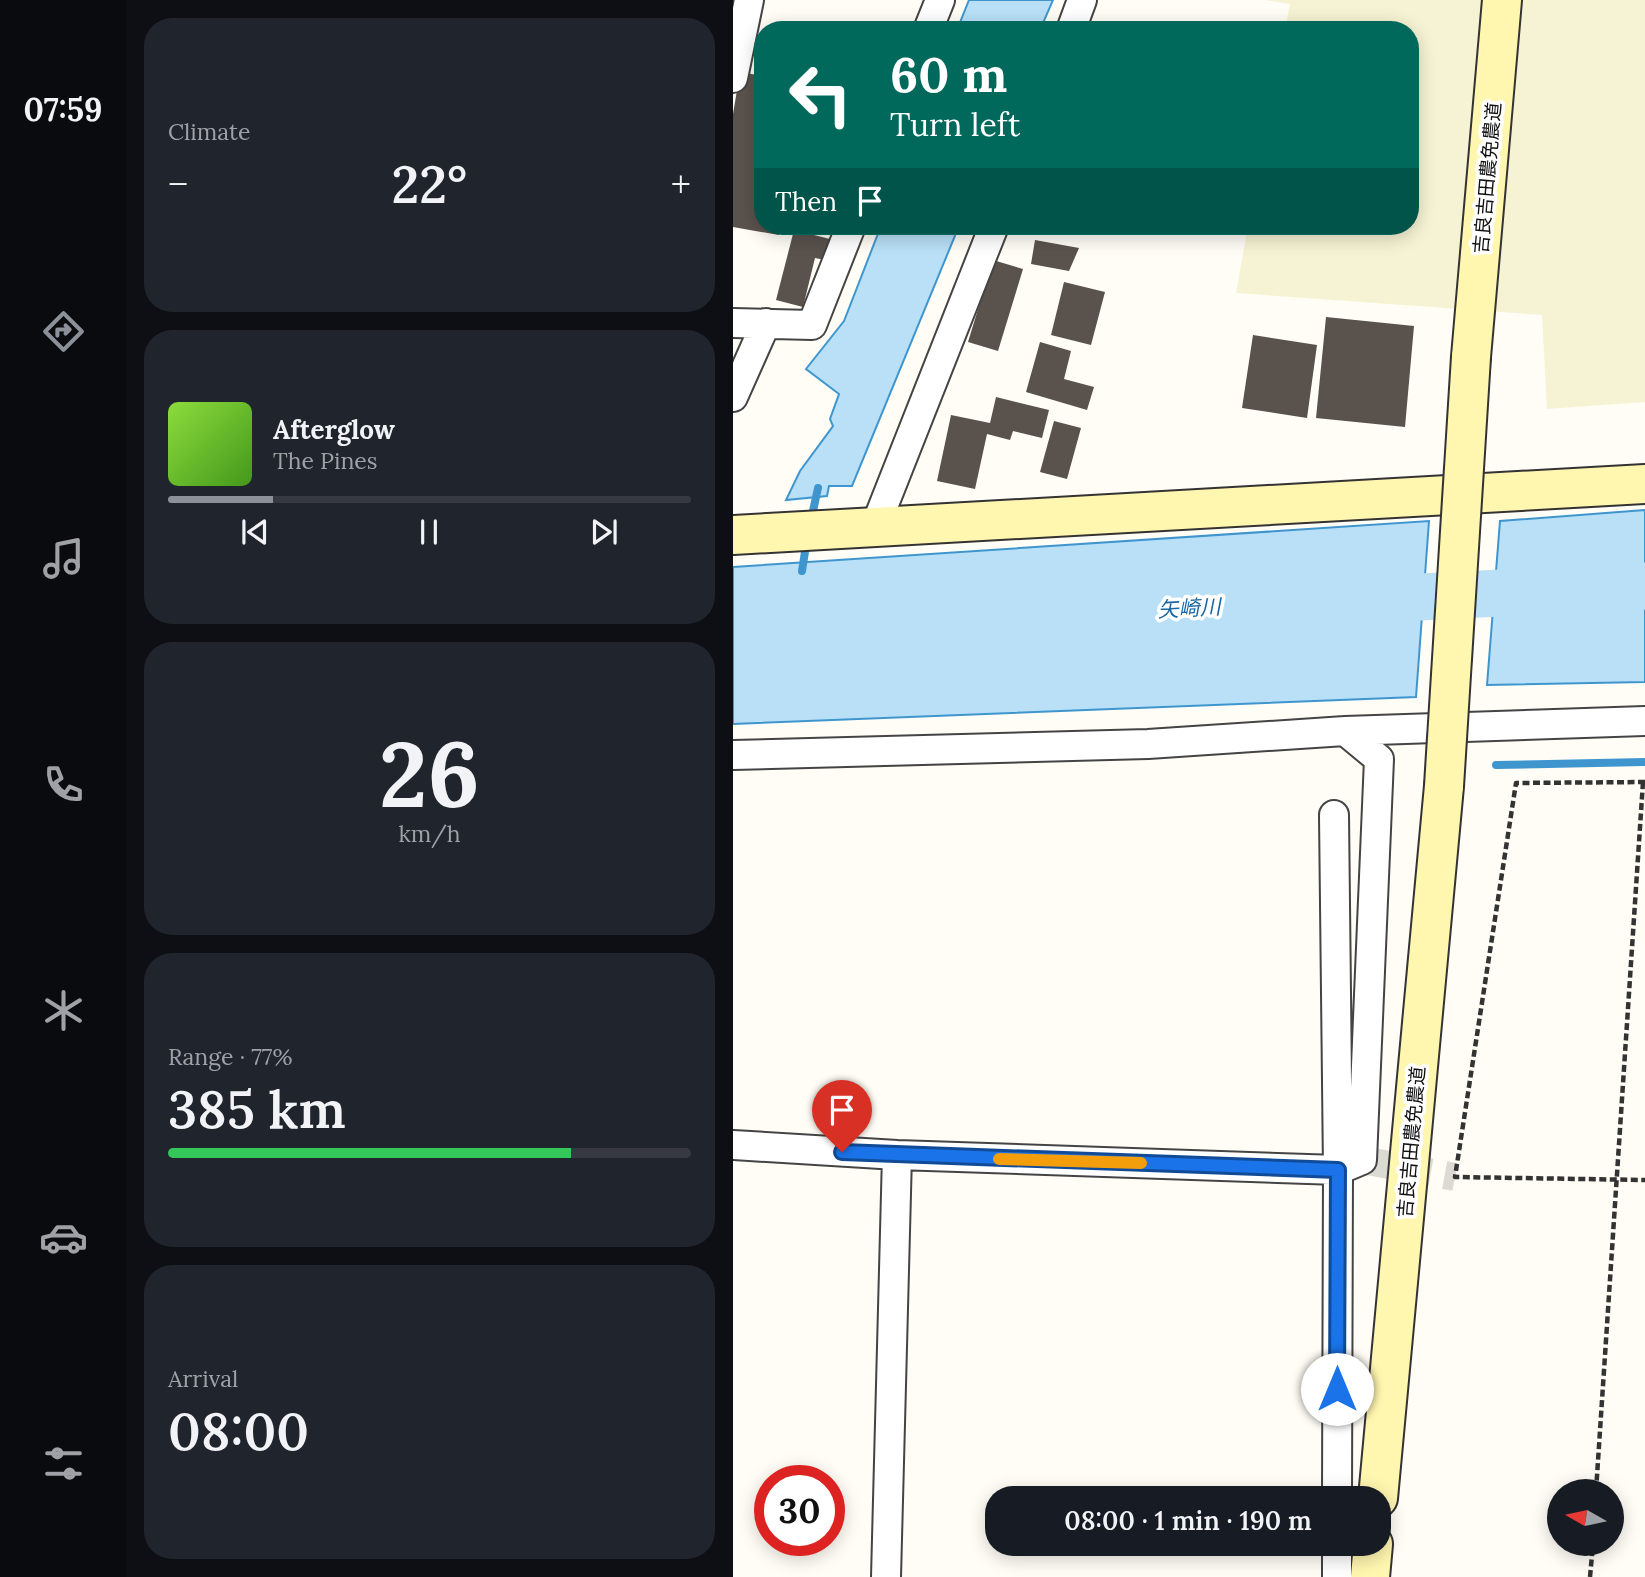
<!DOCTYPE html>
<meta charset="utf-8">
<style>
body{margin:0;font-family:Lora,"Noto Sans JP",serif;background:#20242c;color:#f1f3f6;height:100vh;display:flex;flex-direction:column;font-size:26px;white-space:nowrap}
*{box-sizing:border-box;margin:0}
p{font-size:23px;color:#9ea1a6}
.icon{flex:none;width:38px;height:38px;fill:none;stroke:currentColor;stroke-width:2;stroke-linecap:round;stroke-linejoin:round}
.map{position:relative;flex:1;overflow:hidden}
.side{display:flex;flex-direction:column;gap:18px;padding:18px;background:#0d0f14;width:607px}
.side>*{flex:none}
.guide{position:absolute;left:21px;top:21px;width:665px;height:214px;border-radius:28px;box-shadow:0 4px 18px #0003;background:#00695c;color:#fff;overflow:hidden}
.needle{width:46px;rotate:279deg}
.controls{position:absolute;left:814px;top:1479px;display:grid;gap:14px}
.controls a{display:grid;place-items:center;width:77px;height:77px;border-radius:50%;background:#171b24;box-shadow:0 4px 18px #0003;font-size:35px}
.speed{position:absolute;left:21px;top:1465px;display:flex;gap:14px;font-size:35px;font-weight:700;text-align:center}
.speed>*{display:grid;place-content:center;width:91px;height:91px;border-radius:50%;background:#171b24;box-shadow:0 4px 18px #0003;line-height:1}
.speed .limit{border:10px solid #d22;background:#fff;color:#111}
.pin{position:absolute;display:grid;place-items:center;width:60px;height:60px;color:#fff;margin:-72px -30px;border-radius:50% 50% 50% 0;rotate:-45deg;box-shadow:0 0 7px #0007}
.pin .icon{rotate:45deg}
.me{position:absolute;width:77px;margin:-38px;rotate:0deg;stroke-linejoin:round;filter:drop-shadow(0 0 5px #0008)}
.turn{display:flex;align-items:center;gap:24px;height:147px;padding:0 21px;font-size:32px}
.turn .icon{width:91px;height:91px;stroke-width:2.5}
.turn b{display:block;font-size:49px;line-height:60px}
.then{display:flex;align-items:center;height:66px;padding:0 21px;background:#0003;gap:14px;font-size:26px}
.big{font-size:52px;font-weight:600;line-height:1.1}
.side .widget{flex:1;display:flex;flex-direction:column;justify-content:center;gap:10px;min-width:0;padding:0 24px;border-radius:28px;background:#20242c}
.side .dial{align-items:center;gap:0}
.dial b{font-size:91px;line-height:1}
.song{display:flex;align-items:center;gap:21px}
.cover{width:84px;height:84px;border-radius:10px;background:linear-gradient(135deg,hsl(90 70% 55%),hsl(100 70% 35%))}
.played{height:7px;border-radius:4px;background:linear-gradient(90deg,#8c9099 20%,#363941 20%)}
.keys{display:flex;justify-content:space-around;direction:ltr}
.heat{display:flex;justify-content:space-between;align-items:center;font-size:38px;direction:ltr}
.charge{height:10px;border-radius:5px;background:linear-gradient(90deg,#34c759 77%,#363941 0)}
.trip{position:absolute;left:252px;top:1486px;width:406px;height:70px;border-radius:28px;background:#171b24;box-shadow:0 4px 18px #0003;font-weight:600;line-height:70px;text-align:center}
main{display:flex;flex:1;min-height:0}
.dock{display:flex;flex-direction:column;width:126px;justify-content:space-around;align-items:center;background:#090b0e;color:#9ea1a6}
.dock .icon{width:49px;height:49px}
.dock .active{color:#8c9099}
.dock b{font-size:32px;color:#f1f3f6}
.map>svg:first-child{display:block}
</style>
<main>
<nav class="dock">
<b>07:59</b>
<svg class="icon active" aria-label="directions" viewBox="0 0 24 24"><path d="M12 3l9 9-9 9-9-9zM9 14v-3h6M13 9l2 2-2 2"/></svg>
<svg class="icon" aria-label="music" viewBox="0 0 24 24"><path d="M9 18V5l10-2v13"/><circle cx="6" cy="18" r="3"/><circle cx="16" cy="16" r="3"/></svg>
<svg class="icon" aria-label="phone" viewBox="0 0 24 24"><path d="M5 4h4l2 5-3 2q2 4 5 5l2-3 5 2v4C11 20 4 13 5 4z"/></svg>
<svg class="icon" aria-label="climate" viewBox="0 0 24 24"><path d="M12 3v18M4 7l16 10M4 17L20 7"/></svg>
<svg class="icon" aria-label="car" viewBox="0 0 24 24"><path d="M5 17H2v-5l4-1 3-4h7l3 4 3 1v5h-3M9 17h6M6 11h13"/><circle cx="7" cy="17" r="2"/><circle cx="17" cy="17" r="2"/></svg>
<svg class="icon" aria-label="filters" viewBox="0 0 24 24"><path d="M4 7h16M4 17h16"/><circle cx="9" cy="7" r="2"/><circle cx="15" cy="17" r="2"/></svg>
</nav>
<section class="side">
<div class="widget"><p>Climate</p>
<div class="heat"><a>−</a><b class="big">22°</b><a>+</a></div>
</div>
<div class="widget">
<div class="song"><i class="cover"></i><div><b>Afterglow</b><p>The Pines</p></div></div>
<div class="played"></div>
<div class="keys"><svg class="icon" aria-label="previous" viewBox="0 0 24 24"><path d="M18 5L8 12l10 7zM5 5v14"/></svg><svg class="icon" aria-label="pause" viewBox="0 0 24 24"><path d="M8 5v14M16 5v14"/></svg><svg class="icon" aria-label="next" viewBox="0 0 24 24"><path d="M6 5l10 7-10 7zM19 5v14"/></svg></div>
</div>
<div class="widget dial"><b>26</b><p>km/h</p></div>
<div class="widget"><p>Range · 77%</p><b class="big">385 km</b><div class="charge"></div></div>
<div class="widget"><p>Arrival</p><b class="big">08:00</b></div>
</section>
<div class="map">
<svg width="912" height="1577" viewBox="0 0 912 1577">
<rect width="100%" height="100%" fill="#fffdf5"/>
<path fill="#f6f3d4" d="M532 0H912V402L814 409 809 315 503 293 515 226H677V30H552L557 4Z"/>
<path fill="#b9e0f7" stroke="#3f96cf" stroke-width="2" d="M236 0H320L307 30H224Z
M148 226H226L119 486H96L94 496 53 500 67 471 100 426 97 419 106 394 73 369 111 321Z
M912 510V682L754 685 767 521Z
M696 521 683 697 0 724V567Z"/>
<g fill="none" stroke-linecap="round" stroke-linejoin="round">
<path stroke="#3f96cf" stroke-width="8" d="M78 520 85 488
M69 571 74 539
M763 765 912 762"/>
<path stroke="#b9e0f7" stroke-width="47" d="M626 600 912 586"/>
</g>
<path fill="#5a524d" d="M7 72 30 76V226H47L46 235 0 227V114Z
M61 230 97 239 92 260 82 258 70 307 43 300Z
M302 240 346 248 336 271 298 264Z
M260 260 290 269 265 351 235 342Z
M331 282 372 292 358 345 318 335Z
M593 317 681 326 672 427 583 418Z
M520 335 584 345 574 418 509 408Z
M307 342 338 351 331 379 361 387 354 410 293 392Z
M263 397 316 410 309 438 280 431 277 440 254 434 242 489 204 481 218 415 257 423Z
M321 421 348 428 334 479 307 472Z"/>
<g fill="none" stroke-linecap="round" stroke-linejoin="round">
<path stroke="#dbdad3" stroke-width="28" stroke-dasharray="28 14" stroke-linecap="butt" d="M629 1160 722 1177"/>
<defs>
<path id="street" d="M195 30 207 0
M338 30 349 0
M0 78 16 0
M0 323 79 325 118 226
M0 397 33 323
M142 527 261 226
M0 755 415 744 612 731 912 721
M601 815 605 1170 604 1498
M0 1145 164 1155 605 1170 629 1160 646 759 612 731
M153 1577 164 1155
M604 1577V1544"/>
<path id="secondary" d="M738 357 769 0
M0 535 912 484
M645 1498 711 786
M637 1577 640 1544"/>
</defs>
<use href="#street" stroke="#444" stroke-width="32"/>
<use href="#secondary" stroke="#333" stroke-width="42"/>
<path stroke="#333" stroke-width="4.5" stroke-dasharray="7 3.5" stroke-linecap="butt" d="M912 782 783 783 722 1177 912 1180
M863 1491 910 782
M857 1577 860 1544"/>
<use href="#street" stroke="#fff" stroke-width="28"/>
<use href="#secondary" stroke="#fff6b0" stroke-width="38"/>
<defs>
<path id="secondary-bridge" d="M711 786 738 357"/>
</defs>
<use href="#secondary-bridge" stroke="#333" stroke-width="42" stroke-linecap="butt"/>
<use href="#secondary-bridge" stroke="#fff6b0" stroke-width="38"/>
</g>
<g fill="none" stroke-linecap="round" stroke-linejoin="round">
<defs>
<path id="route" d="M109 1152 605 1170 604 1389"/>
</defs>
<use href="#route" stroke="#114b97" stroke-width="18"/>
<use href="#route" stroke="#1a73e8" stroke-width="12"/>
<path stroke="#f59e0b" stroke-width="12" d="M266 1159 408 1163"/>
</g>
<g text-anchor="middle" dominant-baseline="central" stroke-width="7" stroke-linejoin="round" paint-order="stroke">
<g font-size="19" fill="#111" stroke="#fff">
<text transform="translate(754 178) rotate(-85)">吉良吉田農免農道</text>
<text transform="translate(678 1142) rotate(-85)">吉良吉田農免農道</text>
</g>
<g font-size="21" font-style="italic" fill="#1768a6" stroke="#fff">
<text transform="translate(456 608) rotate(-3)">矢崎川</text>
</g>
</g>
</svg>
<div class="controls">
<a><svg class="needle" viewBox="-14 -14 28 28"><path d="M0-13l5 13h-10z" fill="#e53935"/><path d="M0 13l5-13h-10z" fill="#9ea1a6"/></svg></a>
</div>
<div class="speed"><div class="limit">30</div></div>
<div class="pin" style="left:109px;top:1152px;background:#d93025"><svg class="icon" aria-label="arrive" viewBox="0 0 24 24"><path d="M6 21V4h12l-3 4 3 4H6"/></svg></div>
<svg class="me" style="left:604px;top:1389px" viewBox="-20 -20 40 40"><circle r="19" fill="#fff"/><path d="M0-13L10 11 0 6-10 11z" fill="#1a73e8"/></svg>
<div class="trip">08:00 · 1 min · 190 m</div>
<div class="guide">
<div class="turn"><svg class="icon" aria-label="left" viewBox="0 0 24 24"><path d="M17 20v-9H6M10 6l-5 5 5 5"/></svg><div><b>60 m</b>Turn left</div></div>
<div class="then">Then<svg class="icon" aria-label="arrive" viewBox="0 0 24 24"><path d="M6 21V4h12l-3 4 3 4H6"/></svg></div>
</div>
</div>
</main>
